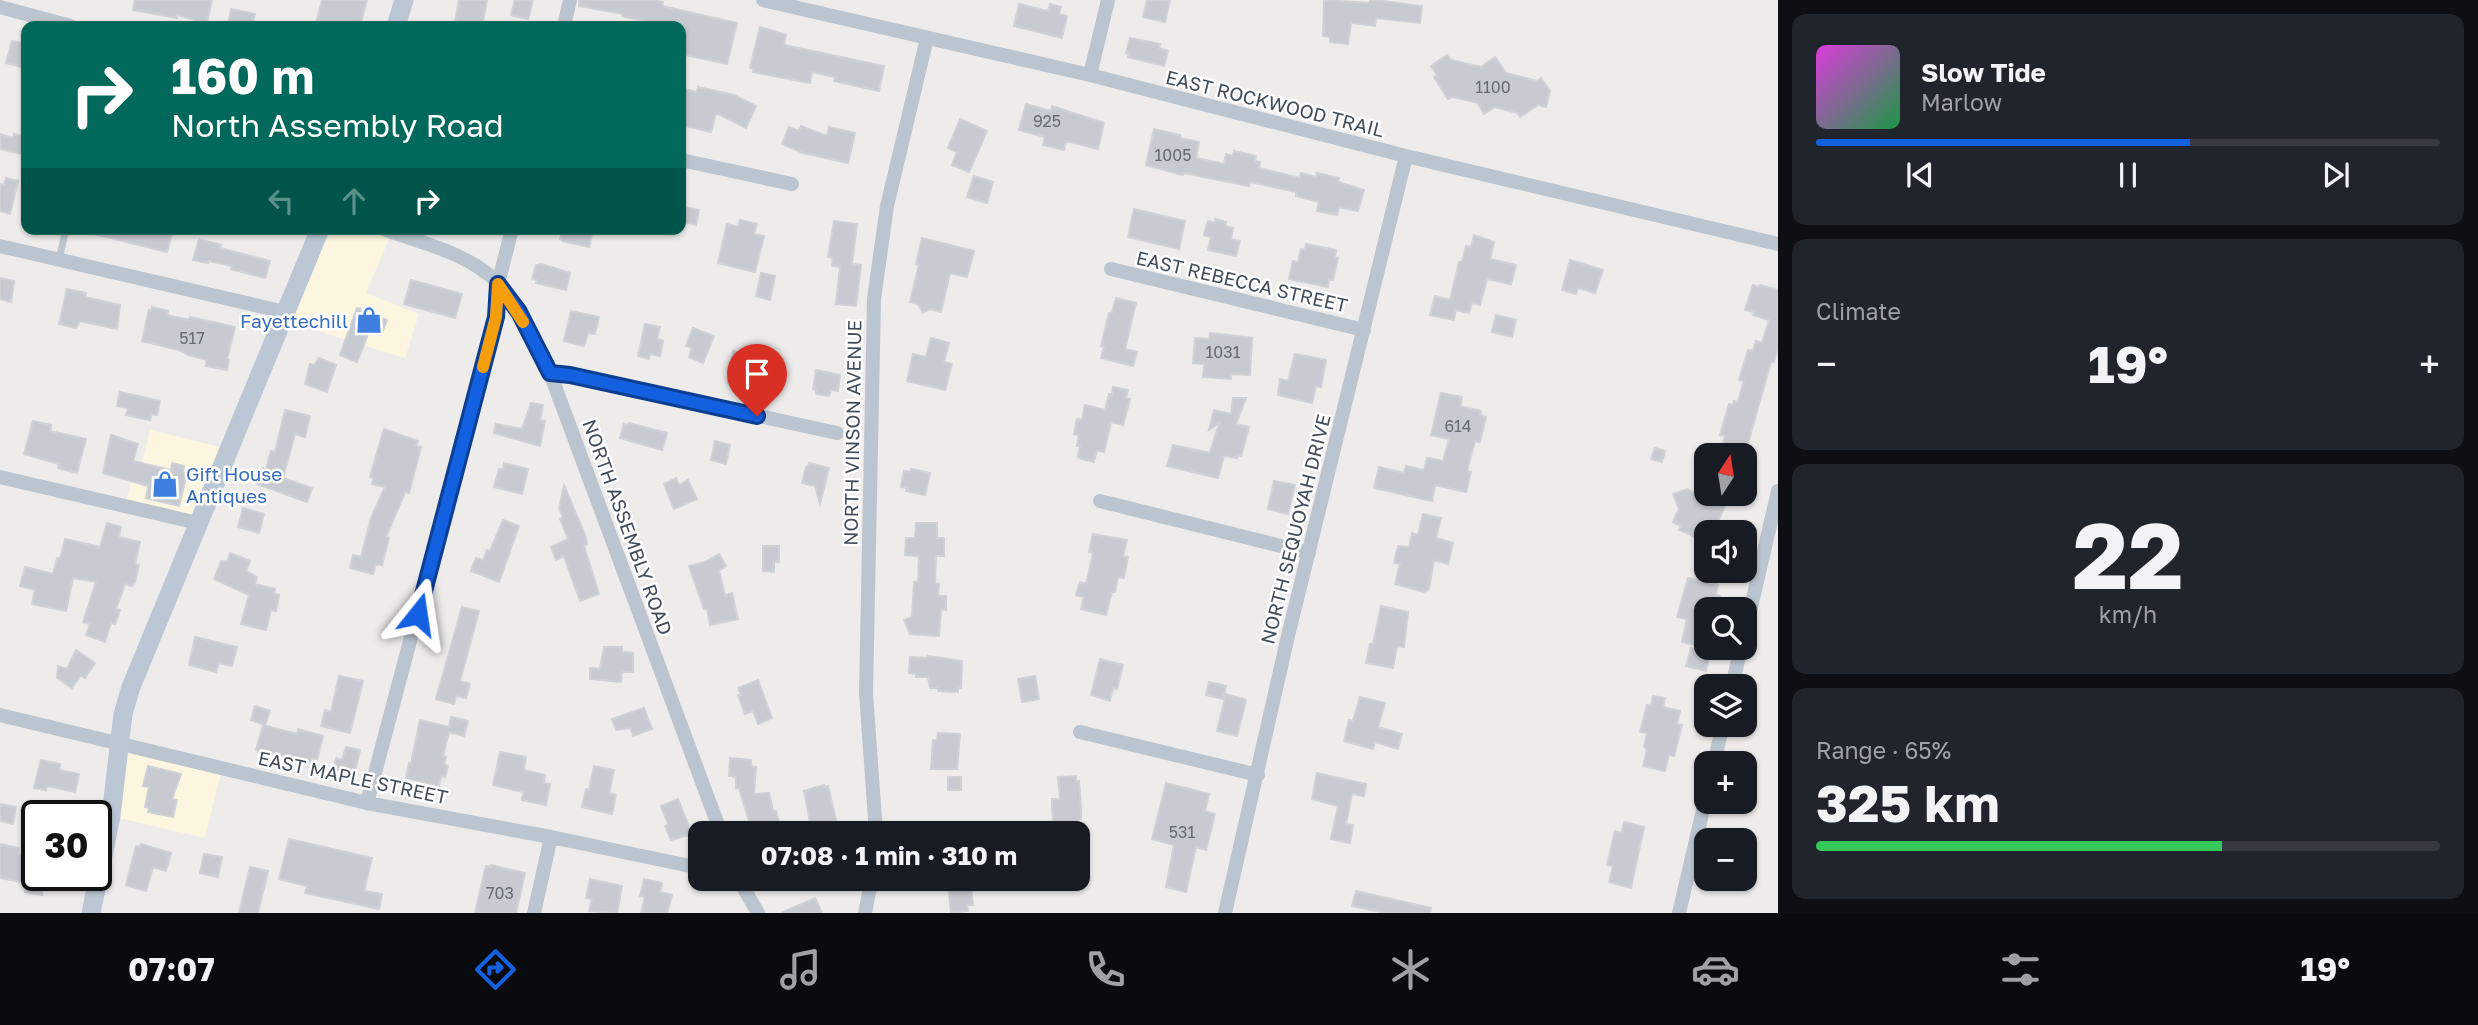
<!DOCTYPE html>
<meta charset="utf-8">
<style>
body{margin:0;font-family:"Golos Text",sans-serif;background:#20242c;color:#f1f3f6;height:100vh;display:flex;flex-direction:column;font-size:26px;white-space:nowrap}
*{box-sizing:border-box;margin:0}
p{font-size:23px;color:#9ea1a6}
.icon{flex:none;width:38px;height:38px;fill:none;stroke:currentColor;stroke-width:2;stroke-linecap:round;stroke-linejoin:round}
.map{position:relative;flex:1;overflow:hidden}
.sheet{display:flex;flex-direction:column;gap:14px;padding:14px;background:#0d0f14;width:700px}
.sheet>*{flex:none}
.top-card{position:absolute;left:21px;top:21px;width:665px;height:214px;border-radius:14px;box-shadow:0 2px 5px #0004;background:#00695c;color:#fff;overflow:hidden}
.needle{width:46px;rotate:12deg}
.tools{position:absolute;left:1694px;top:443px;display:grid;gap:14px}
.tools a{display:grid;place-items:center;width:63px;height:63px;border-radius:14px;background:#171b24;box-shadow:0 2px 5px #0004;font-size:35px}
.speed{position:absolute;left:21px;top:800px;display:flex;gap:14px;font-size:35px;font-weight:700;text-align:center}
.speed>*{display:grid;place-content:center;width:91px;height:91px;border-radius:50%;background:#171b24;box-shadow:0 2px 5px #0004;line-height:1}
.speed .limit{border:4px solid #111;border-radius:10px;background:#fff;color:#111}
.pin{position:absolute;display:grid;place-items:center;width:60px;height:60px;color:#fff;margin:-72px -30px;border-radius:50% 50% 50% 0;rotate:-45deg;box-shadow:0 0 7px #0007}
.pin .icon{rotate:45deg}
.me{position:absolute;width:77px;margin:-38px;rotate:15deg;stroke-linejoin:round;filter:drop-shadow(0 0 5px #0008)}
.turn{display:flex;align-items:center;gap:24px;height:147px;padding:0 35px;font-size:32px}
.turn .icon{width:91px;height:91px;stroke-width:2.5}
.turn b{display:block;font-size:49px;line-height:60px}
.lanes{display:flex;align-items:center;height:66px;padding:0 35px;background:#0003;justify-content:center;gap:35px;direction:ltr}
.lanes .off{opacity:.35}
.big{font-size:52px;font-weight:700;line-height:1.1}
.sheet .tile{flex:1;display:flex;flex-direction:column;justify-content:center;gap:10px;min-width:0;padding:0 24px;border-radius:14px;background:#20242c}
.sheet .dial{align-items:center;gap:0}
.dial b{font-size:91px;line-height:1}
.song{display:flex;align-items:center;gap:21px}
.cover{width:84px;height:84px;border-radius:10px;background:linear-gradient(135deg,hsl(300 70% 55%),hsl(140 70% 35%))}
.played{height:7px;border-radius:4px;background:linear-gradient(90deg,#1360e1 60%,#363941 60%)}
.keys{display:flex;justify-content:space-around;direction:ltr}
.heat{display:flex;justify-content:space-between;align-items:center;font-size:38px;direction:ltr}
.charge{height:10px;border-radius:5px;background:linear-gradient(90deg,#34c759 65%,#363941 0)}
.trip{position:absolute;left:688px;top:821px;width:402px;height:70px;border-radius:14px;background:#171b24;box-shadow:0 2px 5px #0004;font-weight:700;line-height:70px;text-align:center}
.menu{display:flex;height:112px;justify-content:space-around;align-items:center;background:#090b0e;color:#9ea1a6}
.menu .icon{width:49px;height:49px}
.menu .current{color:#1360e1}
.menu b{font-size:32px;color:#f1f3f6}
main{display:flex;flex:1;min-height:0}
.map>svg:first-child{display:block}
</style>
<main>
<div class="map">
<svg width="1778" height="913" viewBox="0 0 1778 913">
<rect width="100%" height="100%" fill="#eeebeb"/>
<path fill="#fcf6e1" d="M320 229H383L392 232 366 293 419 314 405 358 282 320Z
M150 430 228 449 198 523 125 506 136 461 142 462Z
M120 743 222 768 205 838 111 816Z"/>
<path fill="#c8cad1" stroke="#cfd1d7" stroke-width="2" d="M135 0H212L207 23 177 15V18L133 10Z
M322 0H367L360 26H318L319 21 317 20Z
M459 0H487L482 26 455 21Z
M515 0H533L528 19 511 15Z
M579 0H654L663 2 662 6 737 23 727 64 681 54V26H665L622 16 623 14 579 6Z
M1147 0H1170L1165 22 1143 17Z
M1324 0 1370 3V0H1375L1422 6 1420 23 1376 18 1375 26 1351 23 1348 44 1330 42V37L1323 36Z
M1019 4 1048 11 1050 4 1061 7 1059 14 1067 16 1062 38 1014 26Z
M231 9 255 14 252 26H228Z
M760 27 786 35 784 45 884 66 879 91 834 81 835 77 812 72 810 83 753 72 754 69 750 68Z
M1130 38 1160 44 1159 48 1168 51 1164 66 1128 57 1129 54 1126 53Z
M12 41 26 44V68L6 63Z
M1447 55 1451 60 1481 67 1495 57 1506 73 1537 81 1541 78 1550 91 1546 107 1538 105 1520 117 1517 113 1495 107 1484 114 1478 103 1453 97 1448 99 1434 77 1437 75 1431 66Z
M698 87 734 95 756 106 746 128 716 113 711 132 681 125V88L697 92Z
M1026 104 1051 111 1052 106 1104 123 1098 149 1066 141 1064 150 1043 145 1045 137 1019 130Z
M960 119 987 131 969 172 952 165 957 152 948 148Z
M801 126 827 136 829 127 855 133 848 163 803 153 782 144 789 127 799 131Z
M1154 129 1180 135V138L1199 142 1196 158 1224 164 1226 154 1233 156 1234 151 1256 156 1255 161 1260 162 1259 168 1300 178 1301 173 1316 177 1317 173 1339 178 1338 182 1364 190 1358 211 1339 207 1337 215 1317 211 1319 202 1296 196V192L1250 182 1249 186 1184 173 1183 175 1146 165Z
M0 134 13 138 14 134 26 137V155L0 149Z
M974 176 993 182 987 203 967 197Z
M6 178 18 181 10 214 0 211V184L4 185Z
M681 206 699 210 696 225 681 221Z
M1134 209 1185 221 1179 249 1128 237Z
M1215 219 1226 222 1225 226 1233 228 1231 239 1240 241 1236 256 1208 250 1211 237 1204 235 1208 221 1215 223Z
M740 220 757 224 754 234 764 236 755 272 718 263 727 224 738 227Z
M834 221 857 224 852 264 861 265 856 306 836 304 840 267 832 266 833 258 828 257Z
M90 229H173L167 252 90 233Z
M563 229H582L581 231 592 234 589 247 563 241 560 239Z
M1474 235 1494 242 1490 259 1516 265 1511 284 1487 279 1480 305 1472 303 1469 313 1456 310 1454 320 1430 315 1435 296 1450 300 1459 262H1462L1466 246 1471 247Z
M922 238 974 251 967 277 950 273 941 312 930 309 923 313 918 304 910 302 919 265 916 264Z
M199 239 221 245 220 248 270 261 265 278 231 269 232 266 209 261 208 263 193 260Z
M1306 244 1336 250 1335 257 1338 258 1333 280 1329 279 1328 287 1289 279 1293 261 1298 262 1301 249 1305 250Z
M1570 260 1603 270 1595 293 1578 288 1576 294 1562 290Z
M541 264 570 273 566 290 536 283 537 280 532 279 536 265Z
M761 273 775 276 770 300 756 296Z
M0 278 14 281 11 302 0 299Z
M411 280 462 294 455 318 404 304Z
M1753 285 1759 287 1760 285 1778 290V348L1774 362H1771L1745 454 1722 448 1725 436 1720 435 1729 404 1733 405 1734 401 1738 402 1744 381 1739 380 1748 350 1753 351 1756 341 1762 343 1769 320 1753 315 1754 312 1745 310Z
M67 289 86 293 85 297 120 305 117 329 80 321 76 328 59 324Z
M1116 298 1136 303 1125 349 1137 352 1133 366 1101 358 1104 347 1101 346 1109 313H1112Z
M152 307 168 311 167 315 189 320 190 317 235 327 227 359 229 360 227 370 206 366 207 360 189 355 179 350 142 341 149 310 151 311Z
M357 308 387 320 381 335 369 332 357 362 340 355Z
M571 311 599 317 595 334 588 333 584 346 564 341Z
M1496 315 1516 320 1512 337 1492 332Z
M645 324 660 327 657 339 663 341 660 356 650 354 649 359 638 356Z
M693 328 714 336 703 363 689 357 692 348 686 346Z
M1210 333 1252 338 1250 375 1231 374V379L1203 377 1204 364 1193 363 1195 338 1209 339Z
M931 338 949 343 944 362 952 364 945 390 907 381 913 354 926 357Z
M733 351 783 359 777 387 773 386 772 390 761 388 762 383 739 379 738 384 728 383Z
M1295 354 1326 360 1321 387 1316 386 1312 403 1278 395 1280 379 1288 381Z
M319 358 336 365 327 392 305 384 310 364 314 365Z
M816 370 840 375 838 391 831 390 829 396 816 394V390L813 389Z
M1113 387 1128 390 1126 398 1130 399 1123 425 1111 422 1104 452 1097 450 1094 462 1082 459 1078 457 1080 446H1077L1079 435 1074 434 1077 419 1082 420 1085 405 1105 410 1109 394 1112 395Z
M120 392 160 401 157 415 152 414 150 420 126 415 128 408 117 406Z
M1441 393 1462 397 1460 406 1481 411 1480 415 1486 417 1480 442 1475 441 1467 471 1471 472 1466 492 1435 485 1432 501 1374 488 1379 467 1404 473 1406 466 1424 470 1427 458 1443 461 1449 439 1431 435Z
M1233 398H1246L1236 424 1249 427 1241 456 1237 455V458L1224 456 1218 478 1167 466 1173 445 1210 453 1219 423 1209 430 1214 410 1231 414Z
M531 403 543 405 540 420 545 421 540 446 494 433 496 424 522 429Z
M285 410 310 416 305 437 295 434 283 478 312 488 307 502 257 484 263 468 266 470 271 451 275 452Z
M33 421 51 425 50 431 86 439 77 473 58 468 59 464 24 454Z
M629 423 667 433 662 450 620 438 624 424 628 425Z
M384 429 418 441 416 446 421 447 409 493 405 492 386 537 389 538 382 565 376 564 373 574 350 568 353 555 361 557 371 518 385 487 372 484 374 478 370 477Z
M111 435 138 444 133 461 171 470 172 463 184 466 183 472 187 473 179 506 146 498 148 486 103 473Z
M715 441 730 445 726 464 711 460Z
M1655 448 1665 451 1662 462 1651 459Z
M504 463 528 469 522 494 494 487 499 469 503 470Z
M809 463 829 468 820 504 815 486 802 483 806 467H808Z
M1706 466V494H1717L1715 499 1726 503 1717 524 1706 520 1698 538 1679 530 1681 526 1673 522 1679 509 1673 494 1687 489 1695 493Z
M911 469 930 473 925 495 906 491 907 488 901 487 904 471 910 472Z
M676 478 679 485 688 480 697 499 674 509 664 484Z
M1274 481 1295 485 1288 514 1268 509Z
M564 485 585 535 587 544 584 546 599 594 580 601 564 556 556 560 551 547 568 539 560 519 563 517 559 509Z
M243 508 264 514 259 533 238 527Z
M1423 514 1441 518 1436 538 1453 543 1448 564 1434 560 1429 589 1424 592 1395 584 1400 564 1394 563 1398 546 1409 547 1412 533 1418 535Z
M503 520 519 526 499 582 471 571 476 558 483 560 487 550 490 551Z
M107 523 121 527 119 537 140 542 135 564 139 565 135 582 132 586 125 584 116 609 120 610 115 624 111 623 105 642 86 635 90 624 83 622 96 582 73 578 66 611 32 604 35 590 20 586 25 567 53 574 57 558 60 559 65 539 100 547Z
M916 523H937V538H944V556H936L935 583 939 584 938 596H946V610L941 609 939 636 910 634 904 620 912 617 914 582H918L919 556 905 555 906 538H915Z
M1093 534 1127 540 1123 556 1128 557 1124 578 1118 577 1115 592H1112L1106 615 1081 609 1084 597 1076 595 1080 582 1086 584 1093 553 1089 552Z
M763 546H779V562H774V572L763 571Z
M230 553 250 561 246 571 257 577 255 584 275 589 274 593 279 595 276 611 271 610 266 630 241 624 249 595 214 579 221 561 227 562Z
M719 554 726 566 719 571 725 595 732 593 738 619 710 625 707 609H704L689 566 705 562Z
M1688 578 1718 584 1716 595 1720 596 1717 609H1706V629L1703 628 1699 646 1682 642 1687 619 1677 617Z
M1381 606 1408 612 1404 647 1397 646 1393 668 1366 663 1370 644H1373Z
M462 607 479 611 460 681 470 684 466 698 456 696 454 704 436 699Z
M195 637 237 647 232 666 219 663 216 672 189 665Z
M604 647H622V652L633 653V672H622L621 682 590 679V668L600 669Z
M1691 648 1710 652 1706 671 1686 666Z
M76 650 95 663 85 678 81 675 72 688 57 678 58 666 67 669Z
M928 656 962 661 961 688H958V692L938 691V688H930L928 677H916V674L909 673 910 657 928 658Z
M1100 659 1123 665 1117 689 1113 688 1110 701 1091 695Z
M339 676 363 681 350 733 321 726 325 710 331 712Z
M1035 676 1039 699 1022 702 1018 679Z
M758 680 772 718 758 724 753 711 745 714 738 695H741L738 688Z
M1209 682 1226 686 1223 699 1206 695Z
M1226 694 1246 700 1237 736 1217 731Z
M1653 696 1665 698 1663 707 1680 711 1677 724 1682 725 1674 756 1669 755 1665 771 1643 766 1647 750 1644 746 1647 733 1640 732 1647 705 1651 706Z
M1360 697 1385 703 1378 727 1402 734 1398 749 1375 742 1373 749 1344 741 1349 720 1353 721Z
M255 706 270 711 265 725 251 720Z
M644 708 652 729 633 736 631 728 616 730 612 719Z
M451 717 468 721 464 736 449 732 443 756 446 757 444 764 448 766 445 777 441 776 439 786 406 778 409 763 411 764 420 720 449 727Z
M263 725 297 734 298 729 323 736 317 759 312 758 311 763 256 750Z
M938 733 960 734 957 769H931L933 740H937Z
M346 747 360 750 353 781 332 776 336 758 342 760Z
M500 752 526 757 524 770 545 775 544 783 550 784 546 805 522 800 523 792 493 785Z
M730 758 751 760V766L756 767 754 794 769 793 773 811H776L779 823 751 828 739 788H736V777L729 776Z
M41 760 60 764 59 770 79 774 75 792 47 786 46 790 34 788Z
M148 766 181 774 172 799 177 800 173 817 148 812 149 808 145 807 149 787 143 786Z
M594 766 614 770 609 793 616 795 612 814 582 807 586 789 589 790Z
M1317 773 1366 784 1364 796 1352 794 1346 824 1353 825 1350 843 1331 839 1338 806 1312 799Z
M1076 776V781H1079L1081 809V819H1078L1079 833H1054L1052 807V799H1060L1058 777Z
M948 777H961V790H948Z
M1166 783 1209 794 1205 811 1215 814 1206 850 1196 847 1186 892 1166 887 1174 845 1152 839Z
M824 785V787L828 786 839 833H812L804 791Z
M678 799 692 834 671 840 665 826 668 824 661 806Z
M0 804 16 807 13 824 0 821Z
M1624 822 1644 827 1631 888 1609 882 1613 866 1607 865 1615 831 1622 833Z
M289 839 372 858 364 891 382 894 379 909 305 893 307 886 279 879Z
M0 844 19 848 18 854 37 857V875H51L49 888 43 887 42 895 25 892 27 883 0 878Z
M141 844 171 853 166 871 153 867 146 891 126 885 136 846 140 847Z
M204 854 222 857 218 877 200 873Z
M491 865 525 873 516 913H475L486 866 491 867Z
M250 867 268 871 258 913H239Z
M952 878H970L973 905H967L968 911 951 913 948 881H953Z
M590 879 622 886 617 913 589 911 592 899 586 898Z
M644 879 662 883 660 892 672 895 667 913H641L645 897 640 896Z
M1356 891 1431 908 1430 913H1386L1352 906Z
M815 898 822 913H781Z"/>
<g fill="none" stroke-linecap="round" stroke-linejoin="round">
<path stroke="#bbc5cf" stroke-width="7" d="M59 259 66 229"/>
<path stroke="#bbc5cf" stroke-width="14" d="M763 0 1090 75 1406 156 1778 244
M0 7 71 26
M564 26 570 0
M1090 75 1108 0
M681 160 792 184
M383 229C422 243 469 253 499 284 521 309 535 343 550 373L721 833
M0 246 285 312
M1111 269 1364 330
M550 373 570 375 837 433
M0 477 198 523
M1100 501 1309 553
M1745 633 1778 491
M1732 686 1741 648
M0 715 367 803 551 837 700 868
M1080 732 1258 775
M1714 763 1723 724
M367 803 496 317 498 284 512 229
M876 833 866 693 874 299 887 206 927 38
M738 878 758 913
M534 913 551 837
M865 913 872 878
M1225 913 1288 636 1406 156
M1679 913 1706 797"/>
<path stroke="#bcc7d6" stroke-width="19" d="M396 26 404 0
M91 913 111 816 123 714 131 687 320 229"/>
</g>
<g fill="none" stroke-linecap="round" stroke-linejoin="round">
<defs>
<path id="route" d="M418 614 496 317 498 284 519 312 550 373 570 375 757 416"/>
</defs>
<use href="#route" stroke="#0c3e92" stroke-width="18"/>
<use href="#route" stroke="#1360e1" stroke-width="12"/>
<path stroke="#f59e0b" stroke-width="12" d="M483 367 496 317 498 284 523 322"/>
</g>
<defs>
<symbol id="shop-bare" viewBox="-9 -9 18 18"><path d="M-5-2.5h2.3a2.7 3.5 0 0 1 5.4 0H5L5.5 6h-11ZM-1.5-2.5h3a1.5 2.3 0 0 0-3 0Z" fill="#3f7fe0" stroke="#fff" stroke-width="2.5" paint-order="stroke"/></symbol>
</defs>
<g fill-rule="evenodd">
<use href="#shop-bare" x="350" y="301" width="38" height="38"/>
<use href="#shop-bare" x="146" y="465" width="38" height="38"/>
</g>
<g text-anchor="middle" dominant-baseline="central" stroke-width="5" stroke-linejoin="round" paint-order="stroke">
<g font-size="16" fill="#646c77">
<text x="1493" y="87">1100</text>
<text x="1047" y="121">925</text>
<text x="1173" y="155">1005</text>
<text x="192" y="338">517</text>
<text x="1223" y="352">1031</text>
<text x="1458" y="426">614</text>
<text x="1182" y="832">531</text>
<text x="500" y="893">703</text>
</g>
<g font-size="19" fill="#434d59" stroke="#fff">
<text transform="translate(1275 103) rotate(14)">EAST ROCKWOOD TRAIL</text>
<text transform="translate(1242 281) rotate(13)">EAST REBECCA STREET</text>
<text transform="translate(852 433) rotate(-89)">NORTH VINSON AVENUE</text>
<text transform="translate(628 527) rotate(70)">NORTH ASSEMBLY ROAD</text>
<text transform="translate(1295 529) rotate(-76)">NORTH SEQUOYAH DRIVE</text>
<text transform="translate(353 777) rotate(12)">EAST MAPLE STREET</text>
</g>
<g font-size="19" fill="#366cbe" stroke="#fff" text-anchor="end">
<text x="348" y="320">Fayettechill</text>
<text x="186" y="473" text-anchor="start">Gift House<tspan x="186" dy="22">Antiques</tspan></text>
</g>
</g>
</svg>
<div class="tools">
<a><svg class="needle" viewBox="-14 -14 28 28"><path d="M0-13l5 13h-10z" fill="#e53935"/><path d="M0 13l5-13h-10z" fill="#9ea1a6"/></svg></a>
<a><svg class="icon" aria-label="sound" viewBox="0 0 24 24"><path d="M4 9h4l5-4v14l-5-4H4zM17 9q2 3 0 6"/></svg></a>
<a><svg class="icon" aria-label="search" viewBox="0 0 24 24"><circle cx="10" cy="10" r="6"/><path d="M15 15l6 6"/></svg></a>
<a><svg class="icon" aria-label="layers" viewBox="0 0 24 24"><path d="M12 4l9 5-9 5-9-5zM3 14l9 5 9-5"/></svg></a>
<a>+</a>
<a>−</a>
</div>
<div class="speed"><div class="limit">30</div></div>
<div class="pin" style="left:757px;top:416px;background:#d93025"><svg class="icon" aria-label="arrive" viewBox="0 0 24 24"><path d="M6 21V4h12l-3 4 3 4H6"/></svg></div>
<svg class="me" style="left:418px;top:614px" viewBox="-20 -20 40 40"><path d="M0-17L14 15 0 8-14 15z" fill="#1360e1" stroke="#fff" stroke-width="4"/></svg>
<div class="trip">07:08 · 1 min · 310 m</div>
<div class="top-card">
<div class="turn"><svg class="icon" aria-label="right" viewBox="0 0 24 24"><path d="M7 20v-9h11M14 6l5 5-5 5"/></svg><div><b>160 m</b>North Assembly Road</div></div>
<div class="lanes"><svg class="icon off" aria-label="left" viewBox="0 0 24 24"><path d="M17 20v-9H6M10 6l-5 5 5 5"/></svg><svg class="icon off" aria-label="ahead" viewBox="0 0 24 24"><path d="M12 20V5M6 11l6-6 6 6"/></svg><svg class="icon" aria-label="right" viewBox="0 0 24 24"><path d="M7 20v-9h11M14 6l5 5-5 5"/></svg></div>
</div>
</div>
<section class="sheet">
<div class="tile">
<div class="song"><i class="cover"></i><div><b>Slow Tide</b><p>Marlow</p></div></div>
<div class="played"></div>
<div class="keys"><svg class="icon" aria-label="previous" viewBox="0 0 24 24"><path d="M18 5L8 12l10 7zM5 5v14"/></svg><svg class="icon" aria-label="pause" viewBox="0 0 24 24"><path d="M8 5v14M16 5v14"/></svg><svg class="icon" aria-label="next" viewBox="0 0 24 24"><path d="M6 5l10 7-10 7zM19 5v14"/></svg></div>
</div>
<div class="tile"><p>Climate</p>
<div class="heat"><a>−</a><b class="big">19°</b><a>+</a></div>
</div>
<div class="tile dial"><b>22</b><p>km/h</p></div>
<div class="tile"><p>Range · 65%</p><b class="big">325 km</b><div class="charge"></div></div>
</section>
</main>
<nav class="menu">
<b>07:07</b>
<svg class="icon current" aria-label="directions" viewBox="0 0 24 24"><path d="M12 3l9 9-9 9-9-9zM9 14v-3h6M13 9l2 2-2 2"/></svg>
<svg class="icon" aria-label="music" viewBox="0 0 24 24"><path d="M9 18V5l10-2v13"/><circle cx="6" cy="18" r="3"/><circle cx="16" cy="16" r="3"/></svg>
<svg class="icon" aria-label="phone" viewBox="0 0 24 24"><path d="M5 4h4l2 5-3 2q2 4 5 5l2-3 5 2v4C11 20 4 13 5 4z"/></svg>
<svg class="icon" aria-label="climate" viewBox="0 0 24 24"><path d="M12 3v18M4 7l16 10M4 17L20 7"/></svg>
<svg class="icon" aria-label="car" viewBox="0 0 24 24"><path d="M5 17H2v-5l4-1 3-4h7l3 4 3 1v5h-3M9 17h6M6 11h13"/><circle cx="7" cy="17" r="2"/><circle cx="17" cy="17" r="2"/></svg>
<svg class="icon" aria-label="filters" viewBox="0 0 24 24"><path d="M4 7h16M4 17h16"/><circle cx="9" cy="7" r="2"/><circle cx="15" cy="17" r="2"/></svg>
<b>19°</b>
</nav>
